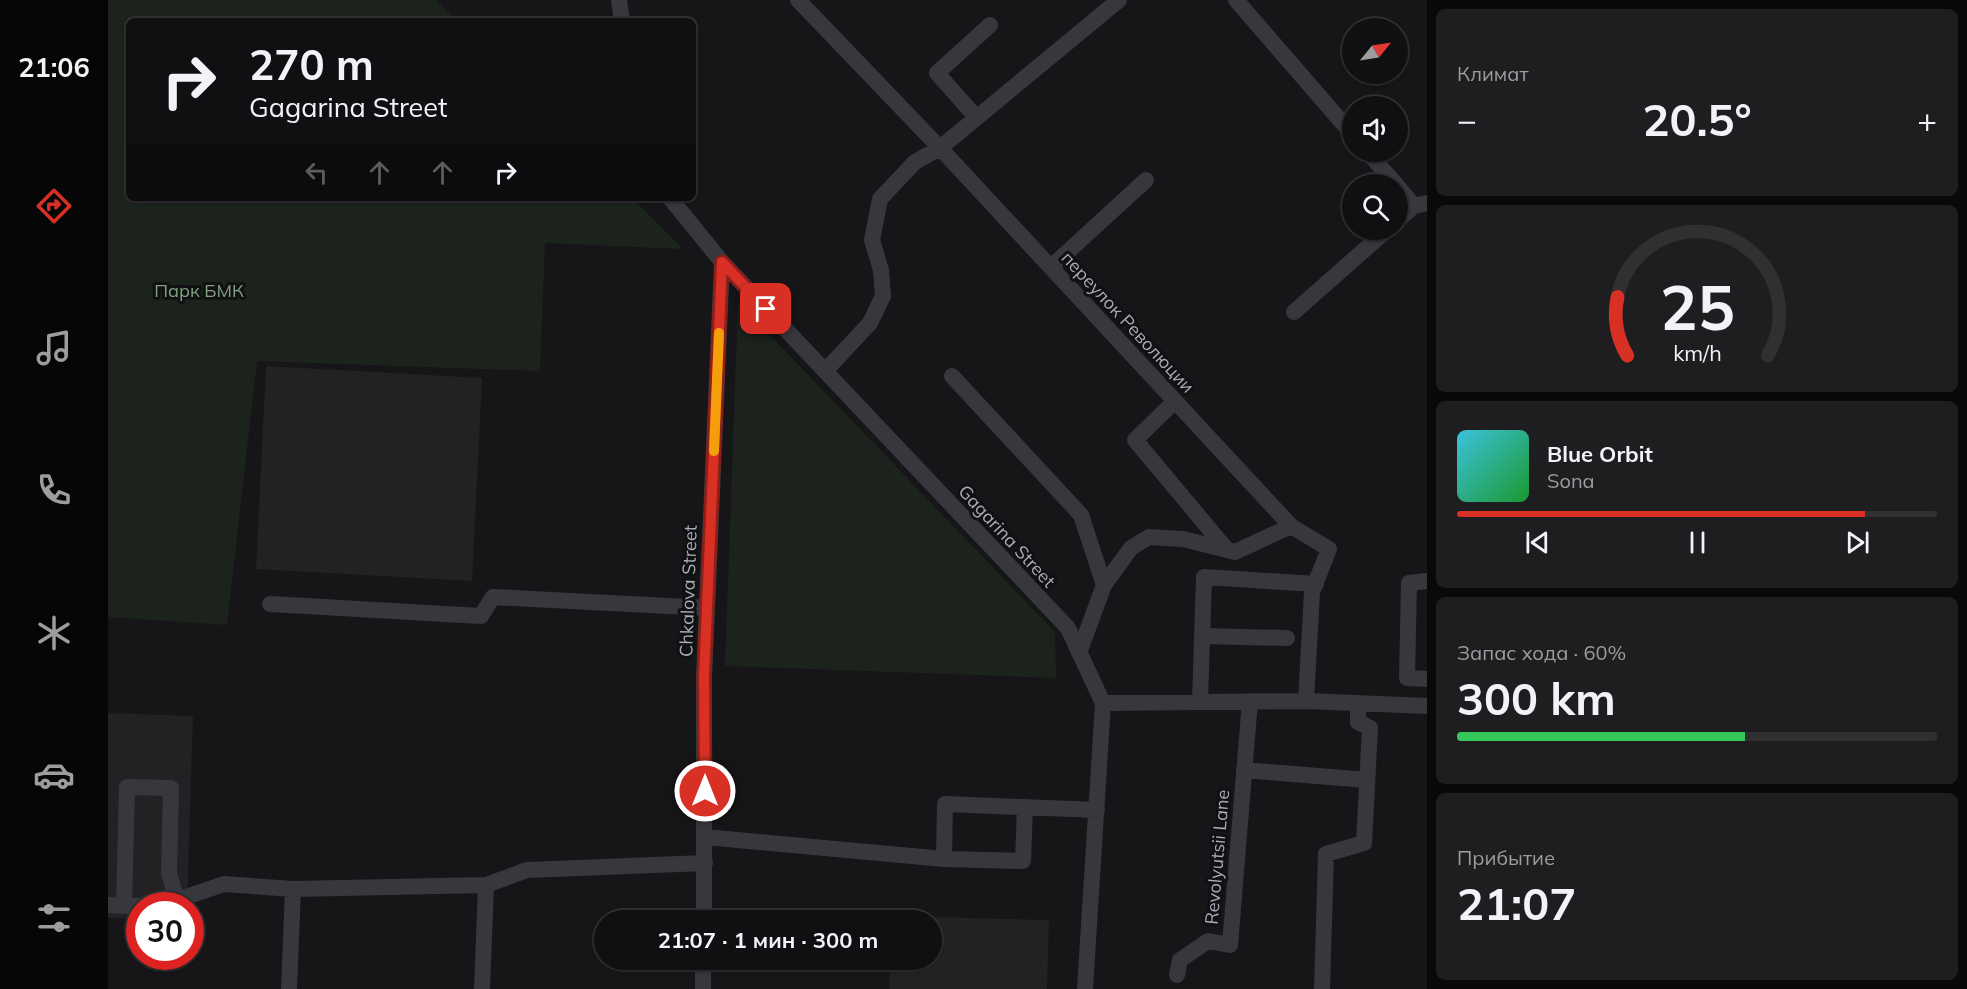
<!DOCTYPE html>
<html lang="ru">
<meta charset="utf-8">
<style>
body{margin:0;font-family:Mulish,sans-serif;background:#1e1e20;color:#f1f3f6;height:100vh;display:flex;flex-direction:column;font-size:22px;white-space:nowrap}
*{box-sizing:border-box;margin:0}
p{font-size:20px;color:#9c9d9f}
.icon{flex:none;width:33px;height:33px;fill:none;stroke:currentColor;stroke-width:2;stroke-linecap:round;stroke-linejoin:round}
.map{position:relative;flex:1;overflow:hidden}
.panel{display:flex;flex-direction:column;gap:9px;padding:9px;background:#09090a;width:540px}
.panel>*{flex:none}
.banner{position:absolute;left:18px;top:18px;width:570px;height:183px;border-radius:9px;box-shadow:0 2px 4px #0004,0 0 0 2px #303032;background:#101012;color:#f1f3f6;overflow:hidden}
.needle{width:39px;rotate:60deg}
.tools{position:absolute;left:1234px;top:18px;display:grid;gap:12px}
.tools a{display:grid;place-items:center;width:66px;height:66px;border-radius:50%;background:#101012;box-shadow:0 2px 4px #0004,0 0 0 2px #303032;font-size:30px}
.speed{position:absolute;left:18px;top:892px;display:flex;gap:12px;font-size:30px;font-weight:700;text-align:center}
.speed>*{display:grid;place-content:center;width:78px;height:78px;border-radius:50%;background:#101012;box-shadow:0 2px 4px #0004,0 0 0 2px #303032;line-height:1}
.speed .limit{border:9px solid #d22;background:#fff;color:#111}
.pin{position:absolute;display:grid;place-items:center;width:51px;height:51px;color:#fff;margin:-26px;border-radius:12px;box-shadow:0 3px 9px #0006}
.me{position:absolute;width:66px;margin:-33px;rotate:0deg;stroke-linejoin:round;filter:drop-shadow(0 0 4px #0008)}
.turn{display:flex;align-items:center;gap:21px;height:126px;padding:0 24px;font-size:27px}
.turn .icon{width:78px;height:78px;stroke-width:2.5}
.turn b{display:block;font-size:42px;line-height:51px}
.lanes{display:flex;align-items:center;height:57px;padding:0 24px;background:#0003;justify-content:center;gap:30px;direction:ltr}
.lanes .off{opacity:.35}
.big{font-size:45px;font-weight:700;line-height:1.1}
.panel .tile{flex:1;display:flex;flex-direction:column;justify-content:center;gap:9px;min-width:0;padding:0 21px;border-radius:9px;background:#1e1e20}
.panel .dial{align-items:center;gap:0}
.dial svg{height:156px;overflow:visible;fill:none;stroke:#303032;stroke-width:7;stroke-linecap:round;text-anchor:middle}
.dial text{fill:#f1f3f6;stroke:none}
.song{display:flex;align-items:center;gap:18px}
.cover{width:72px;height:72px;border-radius:9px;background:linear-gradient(135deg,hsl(190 70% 55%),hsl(130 70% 35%))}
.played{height:6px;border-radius:3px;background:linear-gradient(90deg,#d93025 85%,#303032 85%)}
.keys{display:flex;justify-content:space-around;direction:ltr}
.heat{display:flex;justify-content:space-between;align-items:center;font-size:33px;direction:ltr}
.charge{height:9px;border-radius:4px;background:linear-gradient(90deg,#34c759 60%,#303032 0)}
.trip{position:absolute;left:486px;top:910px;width:348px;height:60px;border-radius:30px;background:#101012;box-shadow:0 2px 4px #0004,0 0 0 2px #303032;font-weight:700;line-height:60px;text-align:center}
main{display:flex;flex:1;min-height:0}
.dock{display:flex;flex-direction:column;width:108px;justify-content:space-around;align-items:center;background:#060607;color:#9c9d9f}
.dock .icon{width:42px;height:42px}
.dock .selected{color:#d93025}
.dock b{font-size:27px;color:#f1f3f6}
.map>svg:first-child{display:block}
</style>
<main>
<nav class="dock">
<b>21:06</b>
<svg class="icon selected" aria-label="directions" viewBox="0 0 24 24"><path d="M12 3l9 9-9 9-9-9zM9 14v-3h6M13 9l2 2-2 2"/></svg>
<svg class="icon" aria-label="music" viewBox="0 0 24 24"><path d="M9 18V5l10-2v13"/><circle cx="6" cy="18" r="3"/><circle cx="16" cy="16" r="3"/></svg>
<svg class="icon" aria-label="phone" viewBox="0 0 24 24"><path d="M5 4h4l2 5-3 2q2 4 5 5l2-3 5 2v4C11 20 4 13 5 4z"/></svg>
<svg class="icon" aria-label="climate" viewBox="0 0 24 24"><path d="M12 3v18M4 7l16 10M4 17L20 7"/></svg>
<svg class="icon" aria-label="car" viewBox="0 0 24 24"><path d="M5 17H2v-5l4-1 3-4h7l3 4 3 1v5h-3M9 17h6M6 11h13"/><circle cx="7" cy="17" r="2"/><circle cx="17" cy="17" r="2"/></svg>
<svg class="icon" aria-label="filters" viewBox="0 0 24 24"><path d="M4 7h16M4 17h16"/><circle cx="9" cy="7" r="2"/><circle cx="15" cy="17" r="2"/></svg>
</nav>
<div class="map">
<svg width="1319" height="989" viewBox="0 0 1319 989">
<rect width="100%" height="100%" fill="#161618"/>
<path fill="#222225" d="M158 366 374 378 364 581 148 569Z
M0 713 85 716 79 906H32L31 919 0 918Z
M782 916 941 920 939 989H781L782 960H824V921H782Z"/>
<path fill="#1c231d" d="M0 0H328L349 21H21V198H524L575 249 437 243 432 371 149 361 119 625 0 617Z
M630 302 947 632 948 678 617 666Z"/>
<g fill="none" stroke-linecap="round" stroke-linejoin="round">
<path stroke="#37383d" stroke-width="16" d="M511 0 514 21
M690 0 832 148 1183 526 1221 549 1204 592 1198 701
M1128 0 1245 135
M868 117 829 73 882 25
M1259 152 1288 184
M1290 187 1306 206 1319 203
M562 198 614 262 960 628 995 703 977 989
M1290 220 1306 206
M943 267 1038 180
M1186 312 1279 230
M717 371 762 323 775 296 773 270 764 240 772 199 807 162 832 148 1011 0
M844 376 973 515 996 585
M1067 401 1027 440 1119 550
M1319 581 1301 583 1299 678 1319 679
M162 604 373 616 385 597 599 608
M1094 636 1179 638
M971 653 996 585 1023 548 1041 537 1075 539 1127 552 1183 526
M1092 702 1096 577 1208 584
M995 703 1198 701 1319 706
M1136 770 1259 780
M597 837 836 859 837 804 989 810
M836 859 915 861 917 807
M69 900 116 884 185 889 378 885 419 870 597 863
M0 905 16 906
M32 906H16L19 787 63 788 61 873 69 900 67 906
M596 921V677L614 262
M1069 975 1072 960 1100 941 1122 945 1142 701
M181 989 185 889
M374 989 378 885
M595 989V960
M1214 989 1218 854 1256 843 1262 728 1250 722V704"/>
</g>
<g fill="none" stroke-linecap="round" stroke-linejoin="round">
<defs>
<path id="route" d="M597 791 596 677 614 262 658 309"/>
</defs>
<use href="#route" stroke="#8d1f18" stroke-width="15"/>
<use href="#route" stroke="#d93025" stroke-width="10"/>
<path stroke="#f59e0b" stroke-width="10" d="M606 451 611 333"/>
</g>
<g text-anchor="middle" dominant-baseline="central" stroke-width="6" stroke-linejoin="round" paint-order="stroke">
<g font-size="18" fill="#7fa381" stroke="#111113">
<text x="91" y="290">Парк БМК</text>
</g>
<g font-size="18" fill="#a8adb8" stroke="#111113">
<text transform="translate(1020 322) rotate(47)">переулок Революции</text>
<text transform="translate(899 536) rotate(47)">Gagarina Street</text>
<text transform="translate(580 591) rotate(-88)">Chkalova Street</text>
<text transform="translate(1109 857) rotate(-85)">Revolyutsii Lane</text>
</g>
</g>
</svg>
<div class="tools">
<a><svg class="needle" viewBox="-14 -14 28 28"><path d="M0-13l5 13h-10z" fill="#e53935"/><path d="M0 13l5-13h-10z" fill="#9c9d9f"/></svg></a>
<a><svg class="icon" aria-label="sound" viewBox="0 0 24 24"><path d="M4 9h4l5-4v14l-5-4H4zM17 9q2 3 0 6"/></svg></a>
<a><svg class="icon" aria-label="search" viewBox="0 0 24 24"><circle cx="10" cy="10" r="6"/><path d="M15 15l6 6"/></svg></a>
</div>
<div class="speed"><div class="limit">30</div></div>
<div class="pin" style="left:658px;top:309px;background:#d93025"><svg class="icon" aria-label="arrive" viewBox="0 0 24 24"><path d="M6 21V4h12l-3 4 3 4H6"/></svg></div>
<svg class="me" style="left:597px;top:791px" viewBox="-20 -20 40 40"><circle r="17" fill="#d93025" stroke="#fff" stroke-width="3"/><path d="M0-11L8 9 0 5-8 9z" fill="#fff"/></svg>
<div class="trip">21:07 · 1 мин · 300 m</div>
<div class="banner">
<div class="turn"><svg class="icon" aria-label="right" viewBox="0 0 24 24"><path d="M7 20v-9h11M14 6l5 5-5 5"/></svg><div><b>270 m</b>Gagarina Street</div></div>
<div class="lanes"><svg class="icon off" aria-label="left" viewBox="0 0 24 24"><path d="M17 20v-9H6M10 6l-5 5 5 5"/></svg><svg class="icon off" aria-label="ahead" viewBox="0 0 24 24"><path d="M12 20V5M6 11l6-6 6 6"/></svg><svg class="icon off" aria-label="ahead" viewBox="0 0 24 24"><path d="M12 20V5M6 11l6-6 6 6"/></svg><svg class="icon" aria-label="right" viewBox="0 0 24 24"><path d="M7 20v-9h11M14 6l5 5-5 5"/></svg></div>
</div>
</div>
<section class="panel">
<div class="tile"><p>Климат</p>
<div class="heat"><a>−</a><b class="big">20.5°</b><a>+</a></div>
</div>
<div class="tile dial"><svg viewBox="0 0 100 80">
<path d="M14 69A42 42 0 1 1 86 69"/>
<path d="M14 69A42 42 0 0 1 9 39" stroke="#d93025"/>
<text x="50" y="56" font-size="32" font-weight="700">25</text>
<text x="50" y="72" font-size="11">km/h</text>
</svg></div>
<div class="tile">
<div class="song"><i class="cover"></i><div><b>Blue Orbit</b><p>Sona</p></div></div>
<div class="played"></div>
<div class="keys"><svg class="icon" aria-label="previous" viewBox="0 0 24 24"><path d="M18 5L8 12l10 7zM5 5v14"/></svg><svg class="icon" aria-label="pause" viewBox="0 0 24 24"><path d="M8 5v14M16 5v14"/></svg><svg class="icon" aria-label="next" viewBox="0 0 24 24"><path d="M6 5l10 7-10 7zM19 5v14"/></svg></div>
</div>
<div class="tile"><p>Запас хода · 60%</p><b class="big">300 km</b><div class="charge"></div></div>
<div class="tile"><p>Прибытие</p><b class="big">21:07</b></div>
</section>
</main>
